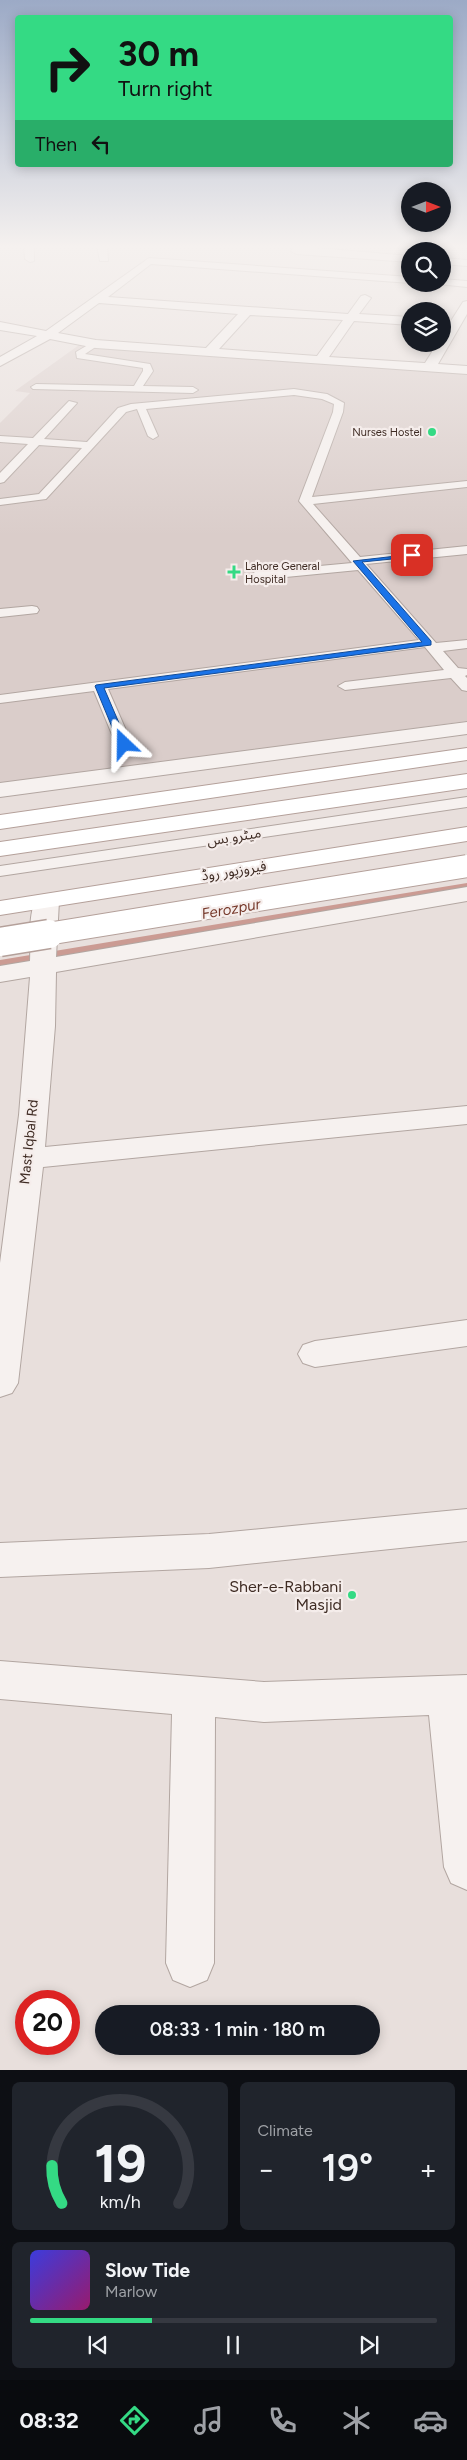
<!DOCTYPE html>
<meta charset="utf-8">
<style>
body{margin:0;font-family:Figtree,"Noto Sans Arabic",sans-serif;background:#20242c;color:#f1f3f6;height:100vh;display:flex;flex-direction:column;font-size:19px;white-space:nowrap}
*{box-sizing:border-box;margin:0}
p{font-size:16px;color:#9ea1a6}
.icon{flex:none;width:28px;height:28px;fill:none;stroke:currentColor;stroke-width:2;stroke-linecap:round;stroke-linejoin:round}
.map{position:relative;height:2070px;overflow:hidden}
.drawer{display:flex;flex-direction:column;gap:12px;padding:12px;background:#0d0f14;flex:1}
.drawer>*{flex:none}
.top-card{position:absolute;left:15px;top:15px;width:438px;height:152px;border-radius:5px;box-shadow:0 2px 12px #0003;background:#34da84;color:#111;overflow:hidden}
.needle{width:32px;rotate:90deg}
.controls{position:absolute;left:401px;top:182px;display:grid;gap:10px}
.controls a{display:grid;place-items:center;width:50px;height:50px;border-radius:50%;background:#171b24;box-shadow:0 2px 12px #0003;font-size:25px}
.speed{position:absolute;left:15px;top:1990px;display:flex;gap:10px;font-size:25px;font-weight:700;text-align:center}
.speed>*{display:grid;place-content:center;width:65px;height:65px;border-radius:50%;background:#171b24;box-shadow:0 2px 12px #0003;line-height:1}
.speed .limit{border:8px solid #d22;background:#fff;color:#111}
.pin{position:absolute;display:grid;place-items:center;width:42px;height:42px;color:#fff;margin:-21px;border-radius:10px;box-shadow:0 2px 8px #0006}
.me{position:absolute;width:55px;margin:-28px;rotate:337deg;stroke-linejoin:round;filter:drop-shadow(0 0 4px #0008)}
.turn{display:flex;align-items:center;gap:18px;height:105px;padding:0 20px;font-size:22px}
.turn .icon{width:65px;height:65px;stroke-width:2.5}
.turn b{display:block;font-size:35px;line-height:42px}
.then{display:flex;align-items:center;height:48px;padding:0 20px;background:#0003;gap:10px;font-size:19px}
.big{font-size:38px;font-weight:600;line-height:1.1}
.drawer .card{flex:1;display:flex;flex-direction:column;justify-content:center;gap:8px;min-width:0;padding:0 18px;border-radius:8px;background:#20242c}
.drawer .dial{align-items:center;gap:0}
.dial svg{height:130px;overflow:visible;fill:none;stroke:#363941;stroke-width:7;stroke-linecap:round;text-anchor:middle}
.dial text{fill:#f1f3f6;stroke:none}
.song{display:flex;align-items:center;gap:15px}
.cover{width:60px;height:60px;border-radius:8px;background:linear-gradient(135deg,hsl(240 70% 55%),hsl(320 70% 35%))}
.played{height:5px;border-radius:2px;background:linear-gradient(90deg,#34da84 30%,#363941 30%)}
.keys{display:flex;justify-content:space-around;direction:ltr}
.heat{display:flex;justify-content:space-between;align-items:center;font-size:28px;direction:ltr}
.drawer .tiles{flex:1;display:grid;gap:12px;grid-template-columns:1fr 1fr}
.card:last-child{grid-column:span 2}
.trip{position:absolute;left:95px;top:2005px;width:285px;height:50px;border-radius:25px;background:#171b24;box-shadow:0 2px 12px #0003;font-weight:600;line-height:50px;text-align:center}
.dock{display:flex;height:80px;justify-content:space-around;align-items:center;background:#090b0e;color:#9ea1a6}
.dock .icon{width:35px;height:35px}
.dock .selected{color:#34da84}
.dock b{font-size:22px;color:#f1f3f6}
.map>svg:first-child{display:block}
</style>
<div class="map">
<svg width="467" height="2070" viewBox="0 0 467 2070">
<rect width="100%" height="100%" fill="#e8dfdc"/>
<path fill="#dacdca" d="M79 345 467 372V721L0 785V423L30 393 15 391Z"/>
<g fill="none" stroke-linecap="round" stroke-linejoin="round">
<path fill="#cb9b93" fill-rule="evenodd" d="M467 883V889L0 968V960Z"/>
<defs>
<path id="service" d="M93 342 100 344 85 354 150 364 153 371 143 386 193 387 198 390 193 393 33 389 31 387 36 384 134 386 143 371V368L77 358 76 352Z
M294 389 327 394 344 403 343 412 312 497 467 481V487L313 504 360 557 467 546V554L366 564 436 643 467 640V648L443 651 458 668 467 669V675L465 676 467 678V691L462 690 451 678 345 690 338 686 345 682 444 670 425 647 108 689 132 744 124 749 116 744 94 691 0 703V695L419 640 358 570 255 580 249 576 255 572 352 563 299 501 333 412 334 404 322 399 294 395 146 409 158 436 153 439 148 436 137 409 126 412 46 499 0 505V499L39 494 82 448 39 445 4 482 0 483V473L28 444 0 442V436L33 438 69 401 77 403 44 439 87 442 118 408 131 404Z
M32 606 37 607 39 610 37 613 0 617V609Z
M467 797V807L0 876V866Z"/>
<path id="minor" d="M24 246H34V261L30 262 25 259Z
M97 246H107L108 261H100Z
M294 246 410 256V262L296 254 291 251Z
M149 258 410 277V283L151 264 108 297 348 314 361 296 365 295 371 298 359 314 410 317V325L354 321 329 357 425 363 437 344H442V335L463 302 467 301V314L438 364 467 366V374L96 348 50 339 0 366V357L37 336 0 330V322L46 331ZM99 303 238 314 206 348 96 340 58 333ZM250 315 343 320 317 356 219 349Z
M442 258 467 260V266L442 264Z
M442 279 467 281V287L438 284H442Z
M467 887V901L56 972 55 1026 45 1147 467 1106V1124L43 1167 18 1383 12 1393 0 1397V1263L19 1115 30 977 0 982V966L30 961C31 942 27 912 38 896L47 894 56 896 59 901 56 957Z
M467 1320V1346L315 1367 303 1363 298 1354 303 1345 315 1341Z
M467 1509V1541L209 1568 0 1577V1543L209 1534Z
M0 1661 264 1682 467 1675V1890L451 1883 444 1867 429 1715 264 1722 215 1717 214 1963 207 1980 190 1987 173 1980 166 1963 172 1714 0 1699Z"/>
<path id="tertiary" d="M467 722V734L0 797V783Z"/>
<path id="primary" d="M467 748V760L0 829V815Z
M467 774V788L0 856V842Z
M467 827V841L0 915V901Z"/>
</defs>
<use href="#service" stroke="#b2a6a1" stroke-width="2"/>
<use href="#minor" stroke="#b2a6a1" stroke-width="2"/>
<use href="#tertiary" stroke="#b2a6a1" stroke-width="2"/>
<use href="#primary" stroke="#b4a09a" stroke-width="2"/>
<use href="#service" fill="#f6f1ef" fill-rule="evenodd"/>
<use href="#minor" fill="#f6f1ef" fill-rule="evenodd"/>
<use href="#tertiary" fill="#f6f1ef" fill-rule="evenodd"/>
<use href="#primary" fill="#fff" fill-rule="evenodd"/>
<defs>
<path id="primary-bridge-far1" d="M41 935 467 866"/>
<path id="primary-bridge" d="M0 942 49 934"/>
</defs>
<use href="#primary-bridge-far1" stroke="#b4a09a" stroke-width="24" stroke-linecap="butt"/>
<use href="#primary-bridge" stroke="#b4a09a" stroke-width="31" stroke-linecap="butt"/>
<use href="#primary-bridge-far1" stroke="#fff" stroke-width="22"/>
<use href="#primary-bridge" stroke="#fff" stroke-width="28"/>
</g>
<linearGradient id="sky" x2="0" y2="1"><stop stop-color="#9caac6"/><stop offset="0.46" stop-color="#f5f1ef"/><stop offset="1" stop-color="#f5f1ef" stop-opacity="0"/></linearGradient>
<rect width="467" height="536" fill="url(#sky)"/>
<path fill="#1a73e8" stroke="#114b97" d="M414 554 412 557 362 562 431 641V645L104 688 128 744 124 747 119 744 95 686 96 685 422 642 353 561Z"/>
<g fill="#34da84" stroke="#f5edeb" stroke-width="2">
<circle cx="432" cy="432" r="5"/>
<path d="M231.5 564.5h5v5h5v5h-5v5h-5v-5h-5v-5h5z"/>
<circle cx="352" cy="1595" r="5"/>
</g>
<g text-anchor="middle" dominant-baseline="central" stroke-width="4.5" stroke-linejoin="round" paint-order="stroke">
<g font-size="11" fill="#3f2c24" stroke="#f5edeb" text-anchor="end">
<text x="422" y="432">Nurses Hostel</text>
<text x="245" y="566" text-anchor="start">Lahore General<tspan x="245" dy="13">Hospital</tspan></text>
</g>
<g font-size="14" fill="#3f2c24" stroke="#f5edeb">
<text transform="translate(234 837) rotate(-9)">میٹرو بس</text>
<text transform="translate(234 871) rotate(-9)">فیروزپور روڈ</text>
<text transform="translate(29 1142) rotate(-84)">Mast Iqbal Rd</text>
</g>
<g font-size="15" font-style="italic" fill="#76392b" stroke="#f5edeb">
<text transform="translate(231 909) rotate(-10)">Ferozpur</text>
</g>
<g font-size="16" fill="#3f2c24" stroke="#f5edeb" text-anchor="end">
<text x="342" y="1586">Sher-e-Rabbani<tspan x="342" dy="18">Masjid</tspan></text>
</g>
</g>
</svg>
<div class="controls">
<a><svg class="needle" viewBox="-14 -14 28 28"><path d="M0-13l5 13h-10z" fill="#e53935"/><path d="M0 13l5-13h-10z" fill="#9ea1a6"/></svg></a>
<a><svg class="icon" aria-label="search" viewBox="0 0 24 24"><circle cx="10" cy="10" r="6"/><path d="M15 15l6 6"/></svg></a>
<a><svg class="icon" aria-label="layers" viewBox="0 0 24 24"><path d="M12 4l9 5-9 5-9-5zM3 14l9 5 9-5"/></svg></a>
</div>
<div class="speed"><div class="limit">20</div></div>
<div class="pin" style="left:412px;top:555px;background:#d93025"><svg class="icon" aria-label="arrive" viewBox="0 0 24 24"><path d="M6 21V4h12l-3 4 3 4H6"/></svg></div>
<svg class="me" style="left:124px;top:744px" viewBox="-20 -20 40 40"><path d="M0-17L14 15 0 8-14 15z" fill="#1a73e8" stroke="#fff" stroke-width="4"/></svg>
<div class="trip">08:33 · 1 min · 180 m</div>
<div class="top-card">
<div class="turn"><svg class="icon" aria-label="right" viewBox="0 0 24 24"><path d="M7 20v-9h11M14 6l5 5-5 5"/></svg><div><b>30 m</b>Turn right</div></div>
<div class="then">Then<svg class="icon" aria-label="left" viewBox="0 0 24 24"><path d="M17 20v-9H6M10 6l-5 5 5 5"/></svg></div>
</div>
</div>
<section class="drawer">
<div class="tiles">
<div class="card dial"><svg viewBox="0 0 100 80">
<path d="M14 69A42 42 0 1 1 86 69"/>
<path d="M14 69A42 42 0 0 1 8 46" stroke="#34da84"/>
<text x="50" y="56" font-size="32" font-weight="700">19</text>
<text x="50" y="72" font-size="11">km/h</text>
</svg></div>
<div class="card"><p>Climate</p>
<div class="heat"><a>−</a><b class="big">19°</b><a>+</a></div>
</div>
<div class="card">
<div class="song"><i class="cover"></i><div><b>Slow Tide</b><p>Marlow</p></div></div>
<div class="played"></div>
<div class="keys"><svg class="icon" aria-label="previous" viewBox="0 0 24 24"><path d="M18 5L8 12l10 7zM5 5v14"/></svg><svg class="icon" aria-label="pause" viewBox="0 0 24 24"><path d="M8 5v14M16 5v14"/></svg><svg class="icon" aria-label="next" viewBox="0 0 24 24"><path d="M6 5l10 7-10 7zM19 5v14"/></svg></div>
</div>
</div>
</section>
<nav class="dock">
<b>08:32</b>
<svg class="icon selected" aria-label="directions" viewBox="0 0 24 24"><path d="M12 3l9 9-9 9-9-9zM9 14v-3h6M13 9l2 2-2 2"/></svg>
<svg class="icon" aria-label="music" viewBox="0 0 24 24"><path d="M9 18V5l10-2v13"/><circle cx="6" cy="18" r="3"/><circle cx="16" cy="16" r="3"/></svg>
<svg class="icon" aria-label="phone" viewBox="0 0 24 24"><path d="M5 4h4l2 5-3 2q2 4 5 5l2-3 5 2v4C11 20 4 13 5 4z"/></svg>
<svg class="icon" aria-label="climate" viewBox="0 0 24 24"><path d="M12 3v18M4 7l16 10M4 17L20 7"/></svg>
<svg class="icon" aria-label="car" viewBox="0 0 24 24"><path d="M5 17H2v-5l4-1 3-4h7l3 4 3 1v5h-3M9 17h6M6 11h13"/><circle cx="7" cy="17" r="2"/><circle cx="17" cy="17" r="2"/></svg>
</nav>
